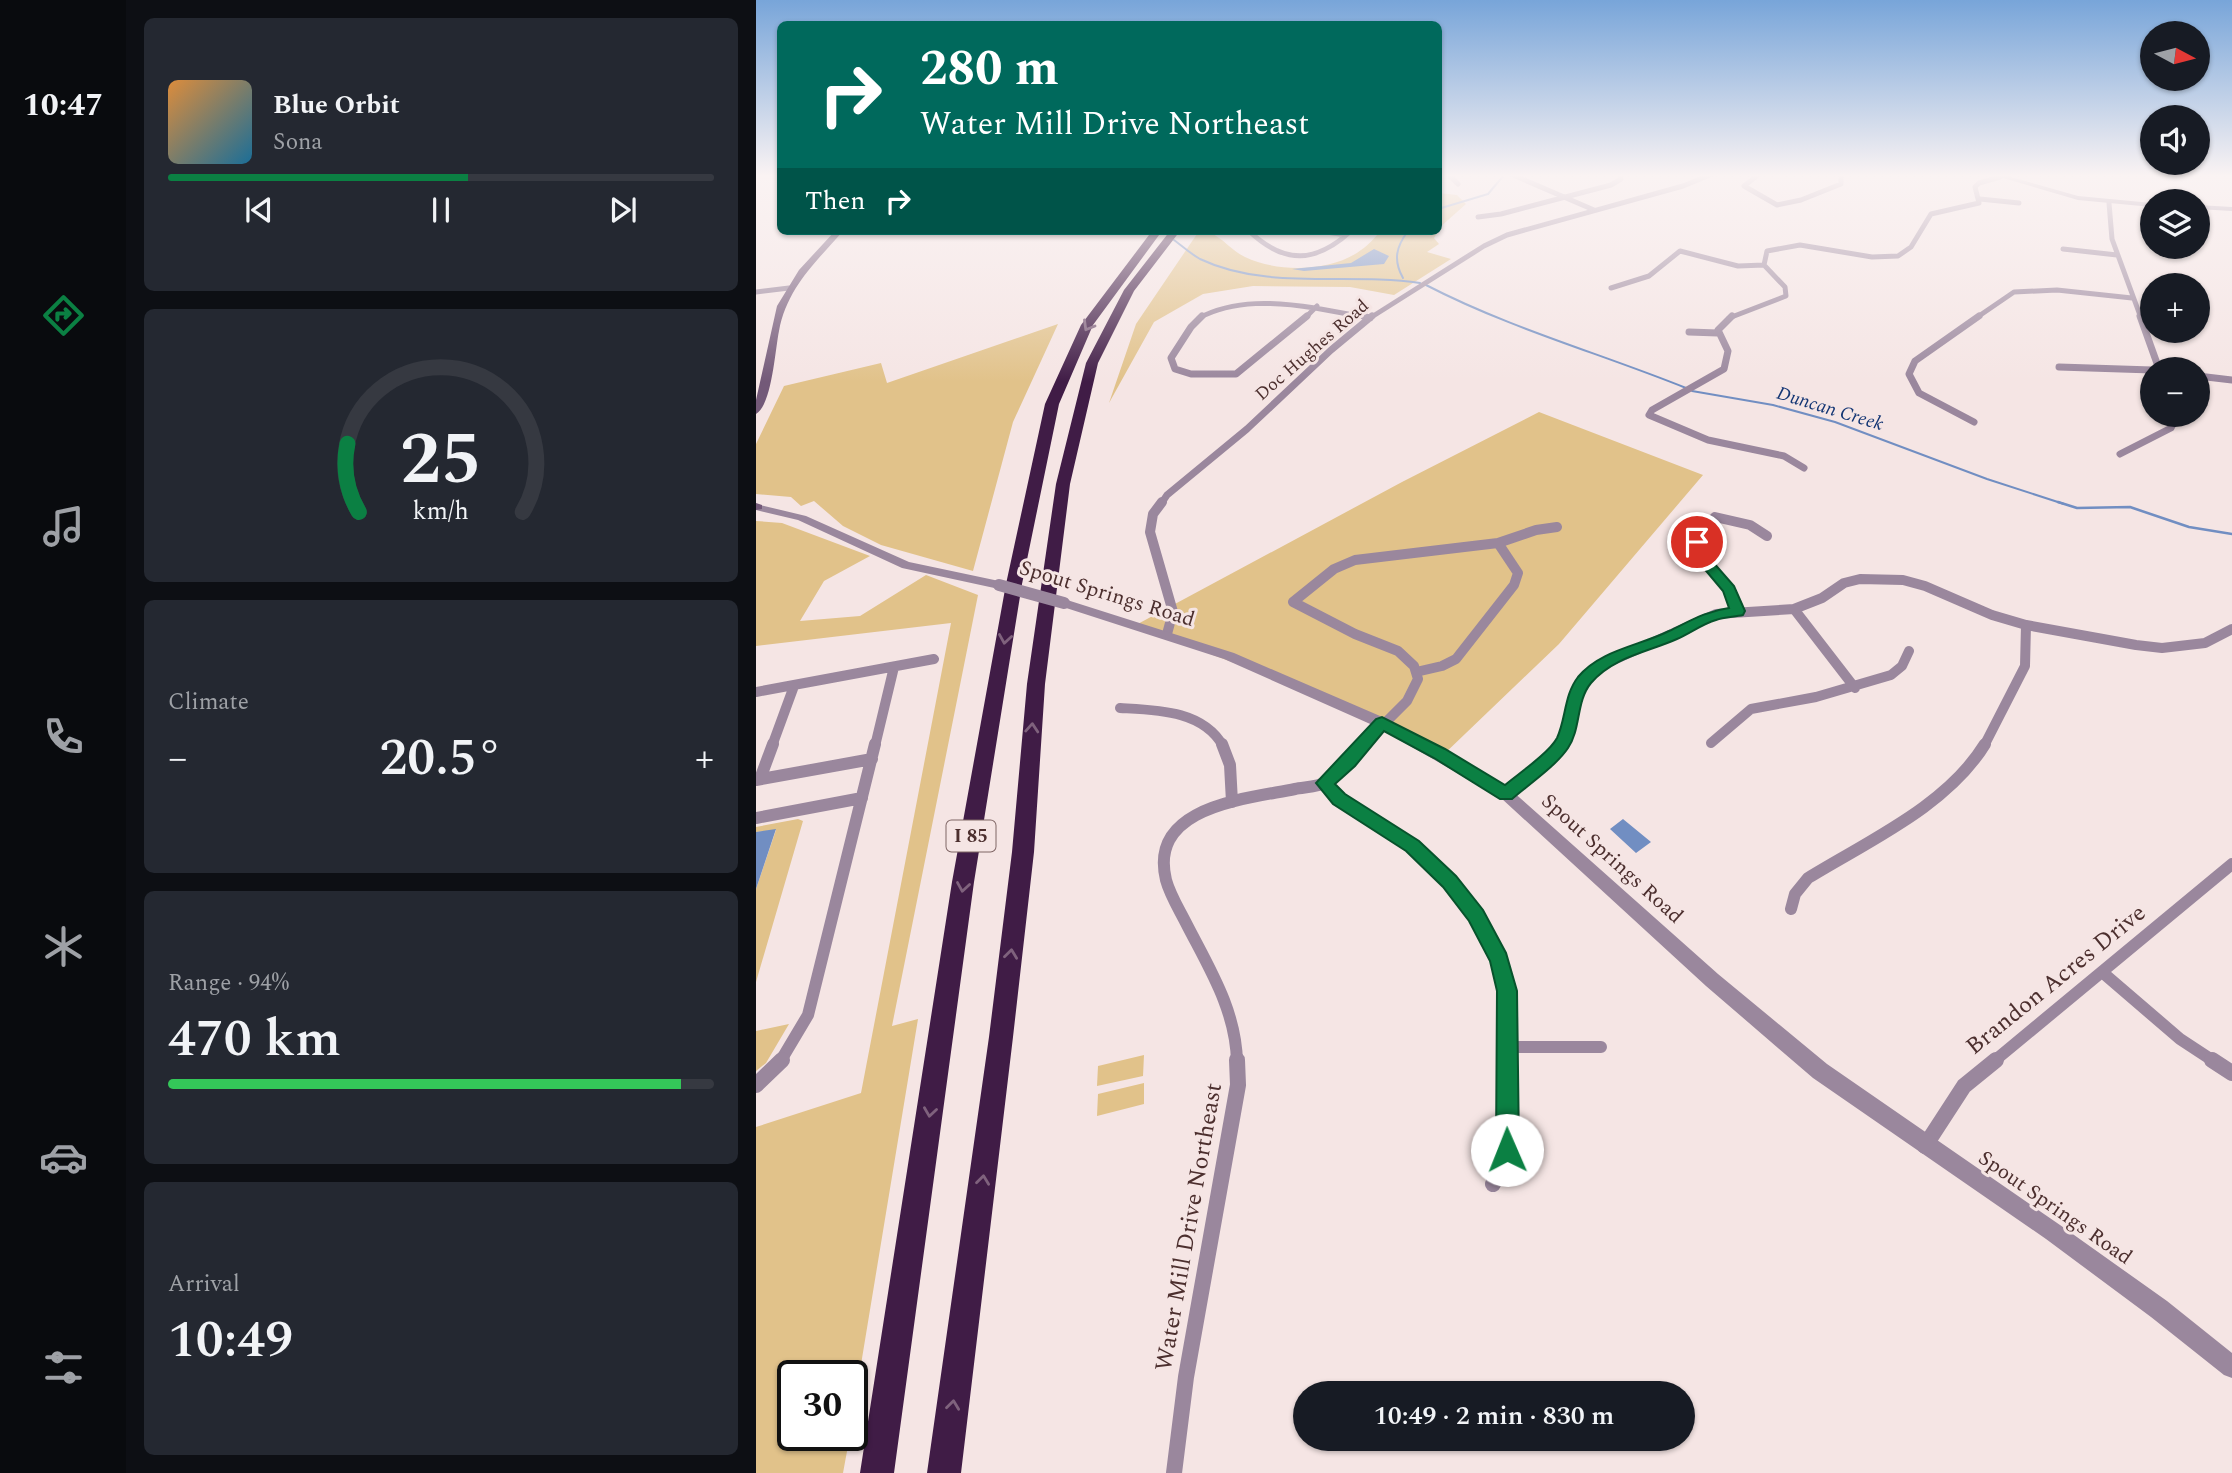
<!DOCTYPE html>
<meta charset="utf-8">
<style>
body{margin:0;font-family:Spectral,serif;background:#242831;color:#f1f3f6;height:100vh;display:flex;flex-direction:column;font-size:26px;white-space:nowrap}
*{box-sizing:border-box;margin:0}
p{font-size:23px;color:#9ea1a6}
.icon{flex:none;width:38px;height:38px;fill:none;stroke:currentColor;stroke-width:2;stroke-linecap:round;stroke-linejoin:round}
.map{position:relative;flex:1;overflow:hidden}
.details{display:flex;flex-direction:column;gap:18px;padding:18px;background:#0d0f14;width:630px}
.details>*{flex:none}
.banner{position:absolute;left:21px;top:21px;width:665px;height:214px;border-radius:10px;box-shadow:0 2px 5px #0004;background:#00695c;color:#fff;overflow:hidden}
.needle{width:46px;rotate:97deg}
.buttons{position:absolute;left:1384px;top:21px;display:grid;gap:14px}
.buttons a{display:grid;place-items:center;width:70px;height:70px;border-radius:50%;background:#171b24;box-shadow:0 2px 5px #0004;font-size:35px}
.speed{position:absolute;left:21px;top:1360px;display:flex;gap:14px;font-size:35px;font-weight:700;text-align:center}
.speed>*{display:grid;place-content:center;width:91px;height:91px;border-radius:50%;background:#171b24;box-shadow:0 2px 5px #0004;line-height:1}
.speed .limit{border:4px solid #111;border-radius:10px;background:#fff;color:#111}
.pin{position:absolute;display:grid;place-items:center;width:60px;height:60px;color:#fff;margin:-30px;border:4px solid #fff;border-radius:50%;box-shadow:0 2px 7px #0007}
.me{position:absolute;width:77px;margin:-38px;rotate:359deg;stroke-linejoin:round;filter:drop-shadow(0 0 5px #0008)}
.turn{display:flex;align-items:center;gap:24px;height:147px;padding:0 28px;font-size:32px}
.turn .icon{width:91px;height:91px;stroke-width:2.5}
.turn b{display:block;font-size:49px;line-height:60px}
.then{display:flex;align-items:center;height:66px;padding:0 28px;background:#0003;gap:14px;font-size:26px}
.big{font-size:52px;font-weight:600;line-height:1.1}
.details .widget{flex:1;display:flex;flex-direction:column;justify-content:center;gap:10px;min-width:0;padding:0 24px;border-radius:10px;background:#242831}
.details .dial{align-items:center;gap:0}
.dial svg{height:182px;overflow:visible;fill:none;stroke:#363941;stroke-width:7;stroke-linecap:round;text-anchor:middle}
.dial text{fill:#f1f3f6;stroke:none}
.song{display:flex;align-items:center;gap:21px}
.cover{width:84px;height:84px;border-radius:10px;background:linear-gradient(135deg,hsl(30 70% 55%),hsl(200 70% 35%))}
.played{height:7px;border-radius:4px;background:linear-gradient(90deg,#0b8043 55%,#363941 55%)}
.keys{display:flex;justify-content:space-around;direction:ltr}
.heat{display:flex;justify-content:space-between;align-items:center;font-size:38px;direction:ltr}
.charge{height:10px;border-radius:5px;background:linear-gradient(90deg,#34c759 94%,#363941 0)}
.trip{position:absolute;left:537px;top:1381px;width:402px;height:70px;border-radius:35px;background:#171b24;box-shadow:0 2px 5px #0004;font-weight:600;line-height:70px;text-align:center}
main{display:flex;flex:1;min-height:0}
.menu{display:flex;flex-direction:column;width:126px;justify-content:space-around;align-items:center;background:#090b0e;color:#9ea1a6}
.menu .icon{width:49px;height:49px}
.menu .on{color:#0b8043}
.menu b{font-size:32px;color:#f1f3f6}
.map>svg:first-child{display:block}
</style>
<main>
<nav class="menu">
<b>10:47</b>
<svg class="icon on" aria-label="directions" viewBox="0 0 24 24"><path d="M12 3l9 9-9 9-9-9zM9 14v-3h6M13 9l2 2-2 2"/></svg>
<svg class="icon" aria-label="music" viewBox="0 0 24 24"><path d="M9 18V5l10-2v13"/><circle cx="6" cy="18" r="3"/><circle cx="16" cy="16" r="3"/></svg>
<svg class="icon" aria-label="phone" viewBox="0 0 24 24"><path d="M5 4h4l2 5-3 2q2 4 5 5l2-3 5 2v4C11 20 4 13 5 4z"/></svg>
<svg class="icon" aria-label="climate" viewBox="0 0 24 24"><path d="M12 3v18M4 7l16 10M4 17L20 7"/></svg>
<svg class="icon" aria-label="car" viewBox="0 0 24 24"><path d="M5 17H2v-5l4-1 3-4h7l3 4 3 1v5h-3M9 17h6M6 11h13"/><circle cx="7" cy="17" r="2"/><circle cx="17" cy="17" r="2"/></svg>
<svg class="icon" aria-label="filters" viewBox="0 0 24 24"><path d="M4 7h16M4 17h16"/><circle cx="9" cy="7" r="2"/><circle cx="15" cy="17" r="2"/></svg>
</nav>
<section class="details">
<div class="widget">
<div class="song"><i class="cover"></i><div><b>Blue Orbit</b><p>Sona</p></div></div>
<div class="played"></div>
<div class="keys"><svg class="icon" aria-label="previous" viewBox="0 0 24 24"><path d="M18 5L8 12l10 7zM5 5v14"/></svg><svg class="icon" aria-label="pause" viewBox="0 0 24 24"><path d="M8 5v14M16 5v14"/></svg><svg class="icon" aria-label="next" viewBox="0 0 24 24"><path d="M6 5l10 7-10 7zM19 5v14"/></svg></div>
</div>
<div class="widget dial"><svg viewBox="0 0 100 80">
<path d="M14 69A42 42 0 1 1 86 69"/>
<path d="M14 69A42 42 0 0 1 9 39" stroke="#0b8043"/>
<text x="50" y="56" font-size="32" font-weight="700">25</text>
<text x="50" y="72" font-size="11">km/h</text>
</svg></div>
<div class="widget"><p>Climate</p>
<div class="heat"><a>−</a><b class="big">20.5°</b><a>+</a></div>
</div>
<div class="widget"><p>Range · 94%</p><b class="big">470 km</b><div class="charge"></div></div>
<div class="widget"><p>Arrival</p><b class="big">10:49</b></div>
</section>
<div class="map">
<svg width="1476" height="1473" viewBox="0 0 1476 1473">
<rect width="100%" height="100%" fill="#f5e5e4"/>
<path fill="#e1c28a" d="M683 193 701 195 710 204 683 228Z
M443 231C463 231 472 249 489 257 522 273 576 272 605 250 613 245 619 237 625 231H682L678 238 683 244 671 252 695 259 638 295 594 287 497 286 447 294 398 322 353 403 380 324Z
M302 324 257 422 217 571 125 545 87 526 58 501 45 506 35 497 0 494V444L28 386 125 363 131 383Z
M783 412 947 475 803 644 685 757 514 676 378 626 646 482Z
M0 521 26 523 114 556 68 581 44 621 104 616 170 575 222 595 136 1026 162 1019 96 1419V1376H37V1435H94L87 1473H0V1127L105 1093 195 623 0 646Z
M42 819 47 821 0 982V889L20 830 0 832V827Z
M33 1024 10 1063 0 1071V1031Z
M388 1055 387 1076 341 1086 342 1066Z
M388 1083V1104L341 1116 342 1094Z"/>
<path fill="#718ec2" d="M618 249 633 256 628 264 548 271 536 269 595 263Z
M867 819 895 842 880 853 854 829Z
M20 829 0 889V832Z"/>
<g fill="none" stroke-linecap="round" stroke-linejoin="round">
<path stroke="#718ec2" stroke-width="2" d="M682 209 732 194 748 175
M418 240C426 246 435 254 444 259 511 291 593 272 664 283
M647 278C637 260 640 247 652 231
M670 285C753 328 843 353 930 388
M936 391 1017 405 1079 422 1231 479 1308 504"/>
<path stroke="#718ec2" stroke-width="2.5" d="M1302 502 1321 508 1374 507 1433 527 1476 534"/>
<path stroke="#9a879d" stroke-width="5" d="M693 175 702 184
M757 175 838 210
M1002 175 988 186 1021 205 1045 200 1085 184V175
M1224 199 1263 203
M1353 203 1356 239 1385 318
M722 217 745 214 855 185 865 179 864 175
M493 231C529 265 560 263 595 231
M564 231 590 235
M1307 249 1361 255
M855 288 893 276 924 251 982 266 1008 265
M0 292 33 288
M559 308 614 318
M559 308 561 306
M443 318C478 299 521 302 559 308
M549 318 559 308
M614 318 728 246 751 235 927 186 954 175
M973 318 1030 296 1029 287 1008 265 1011 251 1044 245 1116 257 1142 256 1155 247 1175 214 1223 203 1219 187 1223 183 1244 177
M1220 318 1258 292 1301 290 1376 298"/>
<path stroke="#9a879d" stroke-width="7" d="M446 316 435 327 415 358 419 369 435 374H480L551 316
M607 316 614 318
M976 316 962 330 972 351 968 369 896 410 893 415 952 440 1028 456 1048 468
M1384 316 1403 369
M933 332 962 333
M1303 367 1396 370
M1442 376 1476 380
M1218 422 1163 393 1153 374 1159 361 1223 316
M1364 454 1415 428 1419 420 1417 415
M405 504 411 495 491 429 575 350 616 316"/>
<path stroke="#9a879d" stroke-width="10" d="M406 502 397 514 394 532 417 612 411 634
M1038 609 1099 688
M982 611C979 604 977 596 973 590 955 558 922 554 959 517L994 525 1011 536
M660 672 686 666 700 659 758 585 762 573 742 543
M0 692 178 659
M364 708C400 710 447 710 467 746
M955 743 995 709 1060 697 1135 675 1146 666 1153 651
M16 746 38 686
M119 746 138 667
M606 746 651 701 662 679 658 666 642 651 599 634 537 602 578 569 599 560 742 543 780 530 801 527
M805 746 825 688 842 667 960 614 1038 609 1066 598 1088 583 1104 579 1147 580 1169 586 1236 615 1270 625 1380 645 1406 648 1449 643 1476 629
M1228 746 1269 666 1270 625"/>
<path stroke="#9a879d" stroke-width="12" d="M466 744 474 765 476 802
M4 779 17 744
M0 780 116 759
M569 783C593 811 627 824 656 846 699 879 745 935 751 991 753 1014 751 1039 751 1062
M750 794 788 763 806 744
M0 818 106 798
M1035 909 1039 894 1052 878C1112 841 1191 806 1229 744
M1346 972 1424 1039 1459 1062
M750 1047H845
M24 1062 52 1015 119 744
M481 1062C480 1010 453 968 430 923 423 909 414 895 410 880 392 806 490 799 539 789 548 787 563 787 570 782 584 772 596 756 608 744
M1237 1062 1476 864"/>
<path stroke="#9a879d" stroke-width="16" d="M1456 1060 1476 1073
M0 1085 26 1060
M1169 1146 1208 1086 1240 1060
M737 1184 751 1150V1060
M418 1473 430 1377 482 1085 481 1060"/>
<path fill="#9a879d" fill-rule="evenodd" d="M1237 175H1248L1322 196 1396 203V207L1322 200Z
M1442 205 1476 207V211L1442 209Z
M0 504 50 516 153 562 243 581 249 585 243 589 146 568 42 520 0 510Z
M308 599 478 653 631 719 755 790 962 974 1071 1064 1304 1225 1411 1301 1476 1353V1378L1468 1375 1395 1317 1290 1239 1057 1078 950 986 745 798 621 727 468 659 304 606 302 603Z"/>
<path fill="#735978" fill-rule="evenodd" d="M79 231H87C59 263 31 288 23 331 19 350 16 405 0 414V400L21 306 43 270Z
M0 503 6 505V509L0 510Z"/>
<path fill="#401c46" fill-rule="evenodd" d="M396 231H406L337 325 303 404 266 584 218 882 138 1473H104L196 882 250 584 289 404 325 325Z
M414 231H424L378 291 342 363 314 484 289 684 278 852 257 1037 205 1473H171L233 1037 256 852 271 684 300 484 330 363 368 290Z"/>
<path stroke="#9a879d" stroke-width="12" d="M243 585 308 603"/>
</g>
<defs><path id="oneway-chevron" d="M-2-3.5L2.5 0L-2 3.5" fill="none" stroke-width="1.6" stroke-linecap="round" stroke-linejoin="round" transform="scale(1.75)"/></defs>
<g stroke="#7f627d">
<use href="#oneway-chevron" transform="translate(332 326) rotate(120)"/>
<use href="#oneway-chevron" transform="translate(249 639) rotate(99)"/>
<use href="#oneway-chevron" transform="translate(276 728) rotate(-86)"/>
<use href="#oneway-chevron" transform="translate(207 887) rotate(99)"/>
<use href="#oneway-chevron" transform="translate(255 954) rotate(-83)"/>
<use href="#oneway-chevron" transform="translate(174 1112) rotate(98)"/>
<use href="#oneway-chevron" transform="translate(227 1180) rotate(-83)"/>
<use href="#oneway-chevron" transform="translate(197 1405) rotate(-83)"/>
</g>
<linearGradient id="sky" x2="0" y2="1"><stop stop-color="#78a5d9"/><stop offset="0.46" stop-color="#faf3f3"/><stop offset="1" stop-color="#faf3f3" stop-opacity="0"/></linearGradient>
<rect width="1476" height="382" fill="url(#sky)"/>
<path fill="#0b8043" stroke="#07532c" stroke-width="2" d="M941 538 946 539 949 553 978 586 989 611 987 615C978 617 968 617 960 620 946 624 935 633 921 639 892 652 857 657 835 683 820 701 825 729 812 748 800 766 772 785 756 799H744L678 758 628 731 599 766 579 784 589 794 663 841 700 876 727 910 750 953 761 991 763 1150 759 1158 751 1161 744 1158 740 1150 741 991 734 961 713 921 687 887 650 851 577 804 560 783 620 719 626 717 689 749 749 785C762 774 793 753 801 738 810 719 808 695 822 677 844 650 883 646 913 631 934 621 950 611 973 608L967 591 936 554 935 542Z"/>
<g text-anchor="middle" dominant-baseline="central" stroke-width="6" stroke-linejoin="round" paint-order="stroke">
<g font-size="18" fill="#4c2f2e" stroke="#f5e5e4">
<text transform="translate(556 350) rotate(-41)">Doc Hughes Road</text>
</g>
<g font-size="19" font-style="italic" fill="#143674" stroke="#f5e5e4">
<text transform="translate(1074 409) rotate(17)">Duncan Creek</text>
</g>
<rect fill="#f5e5e4" stroke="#7f6665" stroke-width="2" x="190.5" y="820.5" width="49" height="31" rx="5"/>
<g font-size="19" font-weight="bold" fill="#4c2f2e">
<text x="215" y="836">I 85</text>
</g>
<g font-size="21" fill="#4c2f2e" stroke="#f5e5e4">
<text transform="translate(351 594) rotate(17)">Spout Springs Road</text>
<text transform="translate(856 859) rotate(42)">Spout Springs Road</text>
<text transform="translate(1299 1208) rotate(35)">Spout Springs Road</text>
</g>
<g font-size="24" fill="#4c2f2e" stroke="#f5e5e4">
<text transform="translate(1300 980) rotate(-39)">Brandon Acres Drive</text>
<text transform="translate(433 1227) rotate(-80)">Water Mill Drive Northeast</text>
</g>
</g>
</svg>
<div class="buttons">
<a><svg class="needle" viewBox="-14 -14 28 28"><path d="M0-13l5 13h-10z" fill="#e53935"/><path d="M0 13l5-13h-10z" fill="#9ea1a6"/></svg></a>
<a><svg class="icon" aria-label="sound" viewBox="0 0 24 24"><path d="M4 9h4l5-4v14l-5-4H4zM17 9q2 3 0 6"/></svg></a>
<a><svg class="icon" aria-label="layers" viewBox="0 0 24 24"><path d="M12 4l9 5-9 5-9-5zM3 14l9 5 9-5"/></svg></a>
<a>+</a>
<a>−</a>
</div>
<div class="speed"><div class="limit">30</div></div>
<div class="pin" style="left:941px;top:542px;background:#d93025"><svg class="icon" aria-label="arrive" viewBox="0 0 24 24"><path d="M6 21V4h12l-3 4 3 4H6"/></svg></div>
<svg class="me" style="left:751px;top:1150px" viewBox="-20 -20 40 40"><circle r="19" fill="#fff"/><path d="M0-13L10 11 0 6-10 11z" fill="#0b8043"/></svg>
<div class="trip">10:49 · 2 min · 830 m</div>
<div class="banner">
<div class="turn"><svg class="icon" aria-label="right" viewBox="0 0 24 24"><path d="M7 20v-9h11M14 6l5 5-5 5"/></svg><div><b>280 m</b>Water Mill Drive Northeast</div></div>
<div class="then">Then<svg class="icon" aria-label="right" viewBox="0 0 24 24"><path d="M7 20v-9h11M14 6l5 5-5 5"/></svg></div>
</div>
</div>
</main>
